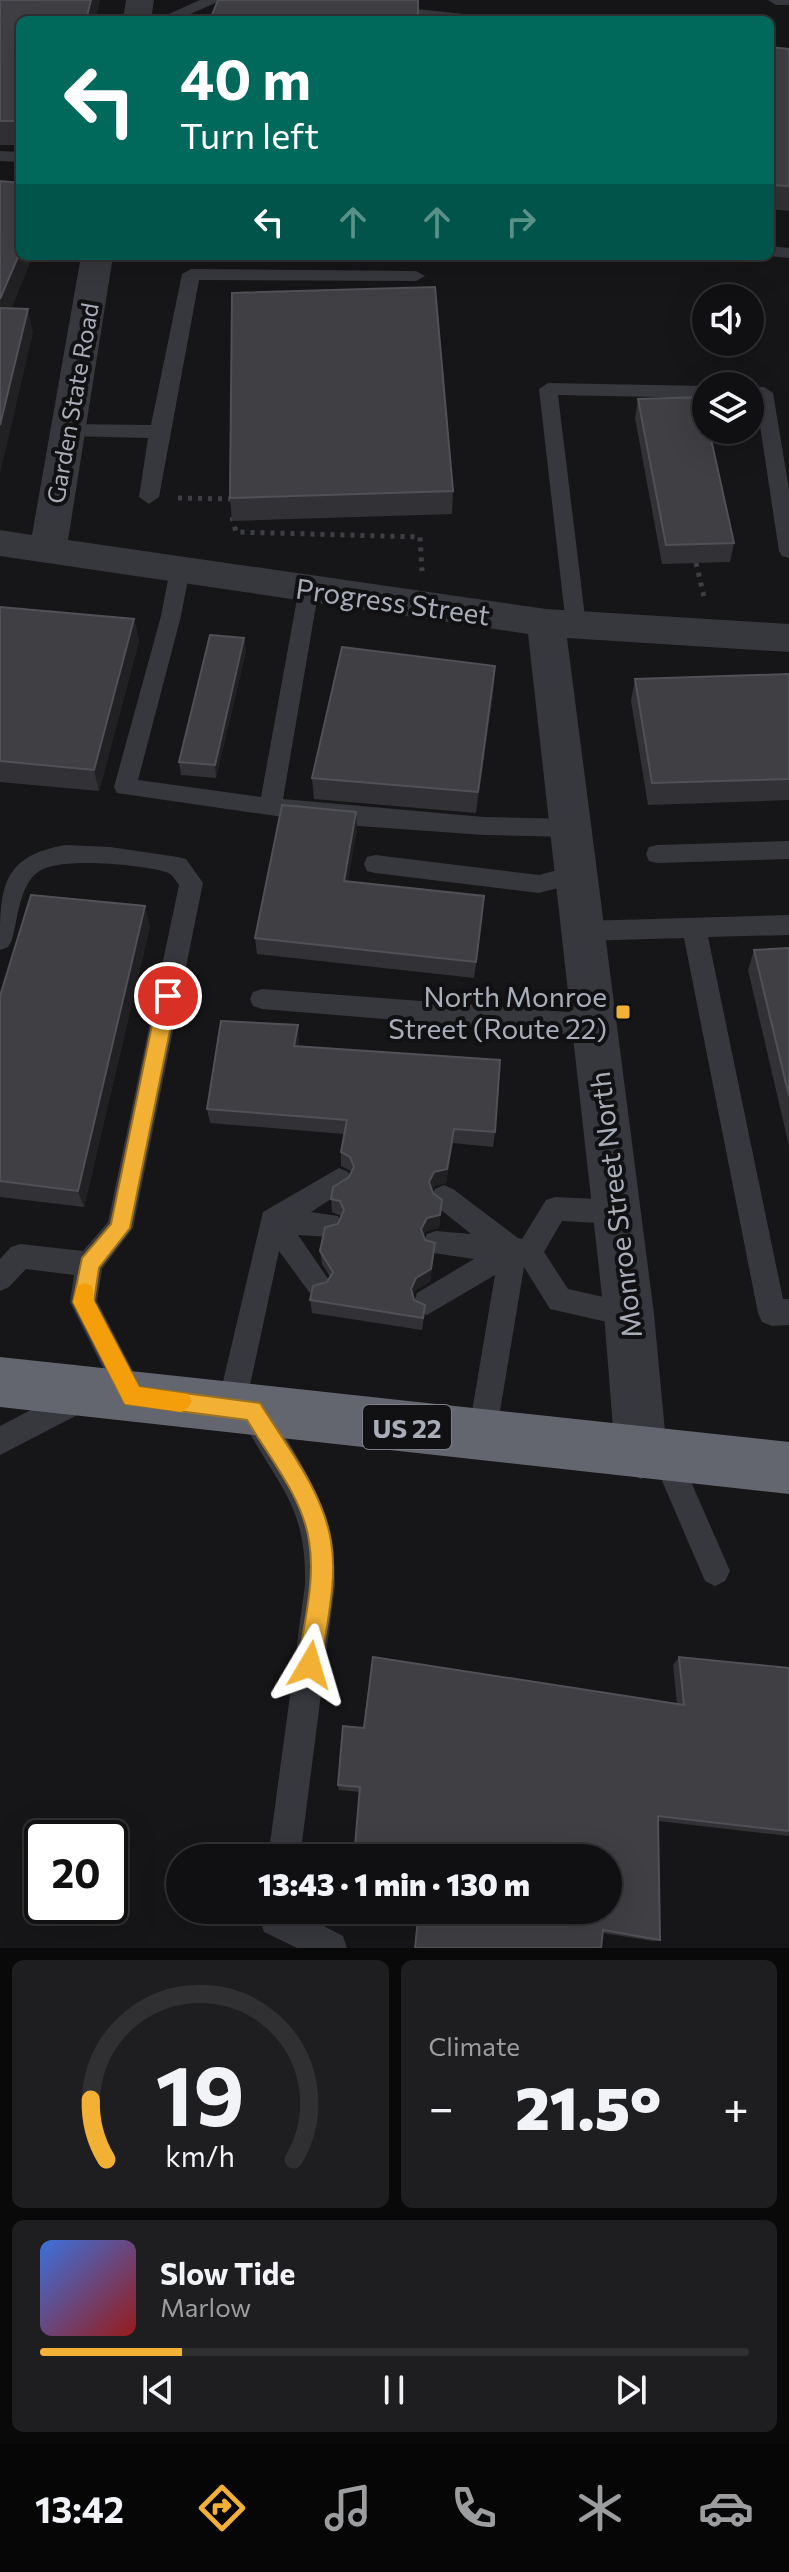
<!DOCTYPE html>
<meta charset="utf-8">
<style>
body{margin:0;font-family:Commissioner,sans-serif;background:#1e1e20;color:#f1f3f6;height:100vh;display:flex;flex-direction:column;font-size:30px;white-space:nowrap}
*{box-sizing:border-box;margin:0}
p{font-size:26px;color:#9c9d9f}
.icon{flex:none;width:44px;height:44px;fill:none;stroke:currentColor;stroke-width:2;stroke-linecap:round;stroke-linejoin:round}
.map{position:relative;height:1948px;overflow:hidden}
.drawer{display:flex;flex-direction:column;gap:12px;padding:12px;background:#09090a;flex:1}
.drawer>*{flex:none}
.top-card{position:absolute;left:16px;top:16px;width:758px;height:244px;border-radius:12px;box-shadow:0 8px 32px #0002,0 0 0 2px #303032;background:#00695c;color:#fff;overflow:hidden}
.fabs{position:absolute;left:692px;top:284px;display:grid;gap:16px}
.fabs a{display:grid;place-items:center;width:72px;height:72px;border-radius:50%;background:#101012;box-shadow:0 8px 32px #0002,0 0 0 2px #303032;font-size:40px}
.speed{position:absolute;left:24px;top:1820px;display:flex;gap:16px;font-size:40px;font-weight:700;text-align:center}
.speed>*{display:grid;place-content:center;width:104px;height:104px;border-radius:50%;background:#101012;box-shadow:0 8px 32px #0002,0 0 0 2px #303032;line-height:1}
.speed .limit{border:4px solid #111;border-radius:12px;background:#fff;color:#111}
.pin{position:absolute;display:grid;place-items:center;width:68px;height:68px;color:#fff;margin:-34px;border:4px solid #fff;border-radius:50%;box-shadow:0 2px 8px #0007}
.me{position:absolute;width:88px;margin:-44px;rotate:7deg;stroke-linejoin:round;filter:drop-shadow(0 0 6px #0008)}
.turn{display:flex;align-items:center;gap:28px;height:168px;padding:0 32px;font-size:36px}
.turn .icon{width:104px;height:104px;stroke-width:2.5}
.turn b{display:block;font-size:56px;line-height:68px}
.lanes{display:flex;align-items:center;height:76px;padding:0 32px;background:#0003;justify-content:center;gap:40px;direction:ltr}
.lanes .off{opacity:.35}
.big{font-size:60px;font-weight:800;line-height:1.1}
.drawer .widget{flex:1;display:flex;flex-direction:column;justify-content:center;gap:12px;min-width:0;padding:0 28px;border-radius:12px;background:#1e1e20}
.drawer .dial{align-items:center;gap:0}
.dial svg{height:208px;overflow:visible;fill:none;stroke:#303032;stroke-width:7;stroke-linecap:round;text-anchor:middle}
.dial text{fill:#f1f3f6;stroke:none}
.song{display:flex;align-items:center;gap:24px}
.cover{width:96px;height:96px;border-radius:12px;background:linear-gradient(135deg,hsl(220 70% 55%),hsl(0 70% 35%))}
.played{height:8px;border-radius:4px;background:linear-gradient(90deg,#f2b134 20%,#303032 20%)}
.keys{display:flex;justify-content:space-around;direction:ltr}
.heat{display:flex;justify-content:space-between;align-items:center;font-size:44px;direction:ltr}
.drawer .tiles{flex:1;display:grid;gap:12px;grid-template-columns:1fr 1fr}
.widget:last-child{grid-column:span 2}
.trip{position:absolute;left:166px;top:1844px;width:456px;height:80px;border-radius:40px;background:#101012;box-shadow:0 8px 32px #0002,0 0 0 2px #303032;font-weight:800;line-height:80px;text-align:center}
.tab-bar{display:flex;height:128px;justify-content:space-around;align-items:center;background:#060607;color:#9c9d9f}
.tab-bar .icon{width:56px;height:56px}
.tab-bar .active{color:#f2b134}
.tab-bar b{font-size:36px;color:#f1f3f6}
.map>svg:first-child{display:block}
</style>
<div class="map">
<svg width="789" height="1948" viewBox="0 0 789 1948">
<rect width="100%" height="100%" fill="#161618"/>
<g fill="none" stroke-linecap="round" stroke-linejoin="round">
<path stroke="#3d3f44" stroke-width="5" stroke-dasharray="4 6" stroke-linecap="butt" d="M178 498 232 499V503
M232 517 236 532 420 537 422 571
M696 563 705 601"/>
<path fill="#37383d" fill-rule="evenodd" d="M200 0H222L177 20H155Z
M768 0H789V5H776Z
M388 6 473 15 481 20H430L383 14V8Z
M0 151 20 152V162L0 161Z
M770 246 789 248V258L769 256Z
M191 269 416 271 425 276 416 281 199 280 159 497 149 504 139 497 148 438 67 436 57 430 67 424 151 425 182 274Z
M548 383 707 386 706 398 558 395 586 625 583 630H569L566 625 539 389Z
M750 387H764L773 393 789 489V558L782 556 779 551 756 399H750Z
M180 562 187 564 190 569 181 616 138 780 261 797 299 588 302 583H316L319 588 283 799 484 817 571 819 579 822 582 828 579 834 571 837 484 835 331 824 117 793 114 787 161 616 170 569 173 564Z
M789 841V859L657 863 649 861 646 854 649 847 657 845Z
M66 845 110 847 178 857 186 859 203 883 133 1228 102 1269 97 1301 146 1396 142 1406 132 1410 122 1406 70 1302 74 1275 26 1269 9 1287 0 1291V1259L11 1247 20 1244 83 1251 108 1222 179 885C175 880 173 874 166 872 141 865 59 856 38 872 19 886 18 919 12 940L8 947 0 950C0 889 0 856 66 845Z
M375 855 539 875 576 865 584 867 588 874 584 881 539 893 375 873 367 871 364 864 367 857Z
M789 915V935L708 937 783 1299H789V1325L772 1326 762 1322 758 1313 684 938 583 941 575 938 571 931 575 924 583 921Z
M262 989 594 1014 603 1018 606 1025 603 1032 594 1036 262 1009 253 1006 250 999 253 992Z
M339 1168 348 1172 352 1180 348 1188 311 1212 338 1216 342 1225 338 1234 329 1237 298 1235 331 1283 327 1292 318 1296 309 1292 279 1251 247 1399 253 1396 263 1400C301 1462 335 1510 335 1585L300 1858H268L305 1585C307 1500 274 1484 241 1416L231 1421 221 1417 217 1407 263 1212Z
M444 1185 453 1189 518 1238 522 1239 546 1200 555 1197 617 1200 626 1203 630 1212 626 1221 617 1224 562 1221 544 1252 568 1289 639 1305 643 1314 639 1323 629 1327 550 1309 524 1267 496 1435 492 1445 482 1449 472 1445 468 1435 495 1275 427 1315 417 1311 414 1302 417 1293 474 1259 427 1252 423 1243 427 1234 436 1231 471 1234 435 1205 431 1197 435 1189Z
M79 1385 89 1389 93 1399 89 1409 0 1455V1426Z
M665 1441 675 1445 730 1571 725 1581 715 1586 705 1581 651 1455 655 1445Z
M261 1910H293L343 1936 347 1948H297L264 1932 260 1920Z"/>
<path fill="#37383d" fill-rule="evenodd" d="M126 0H154L151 20H123Z
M81 256H113L68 540 546 609 789 624V652L567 638 654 1314 667 1453 659 1471 641 1479 623 1471 615 1453 604 1314 528 634 0 556V530L32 535Z"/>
<path fill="#63666e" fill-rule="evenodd" d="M0 1357 789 1442V1494L0 1407Z"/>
</g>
<path fill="#323236" d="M0 0H100L95 20H20V145H0Z
M770 47 789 49V211L770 209Z
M638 399 734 543 730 562 662 564 635 418Z
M453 491 452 514 232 521 230 498Z
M0 607 134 619 139 641 99 791 0 782Z
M244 638 246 651 216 778 181 775 179 762Z
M789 674V800L648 805 631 701 635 679Z
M494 688 476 813 314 799 312 778Z
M357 829 347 882 483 913 474 978 257 954 255 938Z
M150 926 84 1207 0 1197V996Z
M789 948V1146L748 970 754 950Z
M299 1040 298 1046 495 1132 493 1147 453 1143 446 1183 434 1186 432 1190 433 1193 442 1200 439 1228 426 1231 423 1236 425 1240 435 1243 430 1282 415 1290 413 1296 424 1317 422 1330 312 1313 310 1300 327 1282 330 1277 322 1264 320 1251 341 1216 332 1212 331 1199 351 1172V1171L341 1166V1152L344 1134 210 1123 207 1109Z
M679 1657 789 1668V1836L658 1821 660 1940 653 1941 602 1933 409 1910H608L360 1792 339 1790 338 1785 364 1728 677 1704 673 1665Z"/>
<path fill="#212124" d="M91 0H100L95 20H86Z
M20 252V256H33L2 332 0 325V299Z
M28 309 33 333 0 474V425Z
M134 619 139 641 99 791 94 770Z
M244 638 246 651 216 778 215 765Z
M495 666 494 688 476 813 478 792Z
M356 812 357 829 345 898 344 881Z
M145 906 150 926 84 1207 78 1191Z
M298 1025 299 1040 296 1061 294 1046Z
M454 1129 446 1183 434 1186 428 1196 429 1182Z
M442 1200 439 1228 426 1231 420 1242 421 1229 427 1218Z
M435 1243 430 1282 415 1290 411 1301V1289L416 1278Z"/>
<path fill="#3f3f44" stroke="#4f5156" stroke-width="2" d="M0 0H91L86 20H20V121H0Z
M218 0H418V15L476 20H210Z
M770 47 789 49V186L770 185Z
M0 181 20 183V252L0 299Z
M435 287 453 491 230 498 232 293Z
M0 308 28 309 0 425Z
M702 397 706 417V430H709L734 543 666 545 638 399Z
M0 607 134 619 94 770 0 761Z
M210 635 244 638 215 765 179 762Z
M342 647 495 666 478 792 312 778Z
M789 674V779L652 783 635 679Z
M282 805 356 812 344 881 484 896 476 962 255 938Z
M31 895 145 906 78 1191 0 1181V996Z
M789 948V1096L754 950Z
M221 1021 298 1025 294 1046 500 1060 495 1132 454 1129 447 1169 434 1172 429 1182 433 1193 442 1200 440 1215 427 1218 421 1229 425 1240 435 1243 431 1269 416 1278 411 1289 414 1300 425 1305 423 1318 310 1300 313 1286 327 1282 333 1272 320 1251 325 1227 338 1224 344 1210 340 1201 331 1199 333 1187 349 1177 354 1167 350 1157 341 1152 347 1120 207 1109Z
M373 1657 684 1705 679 1657 789 1668V1831L658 1816 660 1940 603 1930 601 1948H415L419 1910H608V1858H354L360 1787 338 1785 343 1726 364 1728Z"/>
<path fill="#f2b134" stroke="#9d7322" stroke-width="2" d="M168 988 174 990 177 996 130 1228 99 1268 94 1301 139 1387 260 1403C286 1445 323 1491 331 1541 338 1580 326 1626 321 1665L318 1674 310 1677 301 1674 298 1665C303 1626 316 1581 309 1541 303 1498 269 1457 247 1420L125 1404 73 1302 82 1258 111 1224 158 996 161 990Z"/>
<path fill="#f59e0b" d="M85 1283 92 1286 94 1301 139 1387 188 1394 192 1401 188 1408 181 1412 125 1404 73 1302 77 1286Z"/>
<rect fill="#f2b134" stroke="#111113" stroke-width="3" x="615" y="1004" width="16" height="16" rx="4"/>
<g text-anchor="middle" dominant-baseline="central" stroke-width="8" stroke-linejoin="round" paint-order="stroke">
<g font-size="24" fill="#a8adb8" stroke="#111113">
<text transform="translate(72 403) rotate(-80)">Garden State Road</text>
</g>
<rect fill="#111113" stroke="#7b7e86" stroke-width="2" x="363" y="1405" width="88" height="44" rx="6"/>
<g font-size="26" font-weight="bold" fill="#a8adb8">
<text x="407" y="1427">US 22</text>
</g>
<g font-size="28" fill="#a8adb8" stroke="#111113">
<text transform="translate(393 601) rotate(8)">Progress Street</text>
<text transform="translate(615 1205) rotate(-97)">Monroe Street North</text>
</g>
<g font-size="28" fill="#a8adb8" stroke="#111113" text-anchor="end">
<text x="607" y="996">North Monroe<tspan x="607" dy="32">Street (Route 22)</tspan></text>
</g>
</g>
</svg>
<div class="fabs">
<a><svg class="icon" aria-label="sound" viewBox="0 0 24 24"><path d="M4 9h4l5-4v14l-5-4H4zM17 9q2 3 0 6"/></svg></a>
<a><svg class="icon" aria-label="layers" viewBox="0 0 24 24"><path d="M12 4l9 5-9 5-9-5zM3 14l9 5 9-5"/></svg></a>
</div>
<div class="speed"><div class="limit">20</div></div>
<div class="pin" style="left:168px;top:996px;background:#d93025"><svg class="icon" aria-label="arrive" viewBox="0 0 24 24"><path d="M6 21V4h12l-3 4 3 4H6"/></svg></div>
<svg class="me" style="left:310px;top:1665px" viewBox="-20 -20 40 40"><path d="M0-17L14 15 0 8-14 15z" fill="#f2b134" stroke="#fff" stroke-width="4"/></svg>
<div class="trip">13:43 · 1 min · 130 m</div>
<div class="top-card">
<div class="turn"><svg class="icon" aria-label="left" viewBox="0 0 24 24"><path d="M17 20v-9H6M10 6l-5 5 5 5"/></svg><div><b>40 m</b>Turn left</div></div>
<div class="lanes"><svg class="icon" aria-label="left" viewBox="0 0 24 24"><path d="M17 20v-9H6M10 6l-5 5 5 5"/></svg><svg class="icon off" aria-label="ahead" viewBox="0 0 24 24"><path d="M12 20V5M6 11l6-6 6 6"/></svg><svg class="icon off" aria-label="ahead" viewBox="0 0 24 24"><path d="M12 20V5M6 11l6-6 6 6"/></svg><svg class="icon off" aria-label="right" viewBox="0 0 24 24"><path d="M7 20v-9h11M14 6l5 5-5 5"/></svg></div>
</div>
</div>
<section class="drawer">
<div class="tiles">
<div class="widget dial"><svg viewBox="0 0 100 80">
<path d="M14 69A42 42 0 1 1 86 69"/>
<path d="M14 69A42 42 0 0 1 8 46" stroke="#f2b134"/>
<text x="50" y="56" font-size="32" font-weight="700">19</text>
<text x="50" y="72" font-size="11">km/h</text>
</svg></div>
<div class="widget"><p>Climate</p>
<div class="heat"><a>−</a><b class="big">21.5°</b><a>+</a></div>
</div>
<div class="widget">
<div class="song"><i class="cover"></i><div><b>Slow Tide</b><p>Marlow</p></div></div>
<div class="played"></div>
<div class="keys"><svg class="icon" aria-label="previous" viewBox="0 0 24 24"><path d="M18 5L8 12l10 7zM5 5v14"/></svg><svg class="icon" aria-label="pause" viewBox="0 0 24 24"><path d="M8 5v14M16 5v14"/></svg><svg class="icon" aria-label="next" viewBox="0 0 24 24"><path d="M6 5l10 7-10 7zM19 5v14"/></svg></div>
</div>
</div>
</section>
<nav class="tab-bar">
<b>13:42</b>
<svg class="icon active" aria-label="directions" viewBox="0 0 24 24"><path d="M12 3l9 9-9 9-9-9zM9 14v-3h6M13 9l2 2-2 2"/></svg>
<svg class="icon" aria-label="music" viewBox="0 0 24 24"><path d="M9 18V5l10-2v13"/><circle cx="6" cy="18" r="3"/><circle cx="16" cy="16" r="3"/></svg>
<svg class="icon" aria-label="phone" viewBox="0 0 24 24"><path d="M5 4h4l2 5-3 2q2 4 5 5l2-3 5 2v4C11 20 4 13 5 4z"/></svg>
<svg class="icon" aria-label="climate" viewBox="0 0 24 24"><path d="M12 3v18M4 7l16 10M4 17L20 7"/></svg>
<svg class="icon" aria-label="car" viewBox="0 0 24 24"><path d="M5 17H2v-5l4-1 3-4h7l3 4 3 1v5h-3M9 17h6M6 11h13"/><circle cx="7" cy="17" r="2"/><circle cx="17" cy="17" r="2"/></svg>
</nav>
